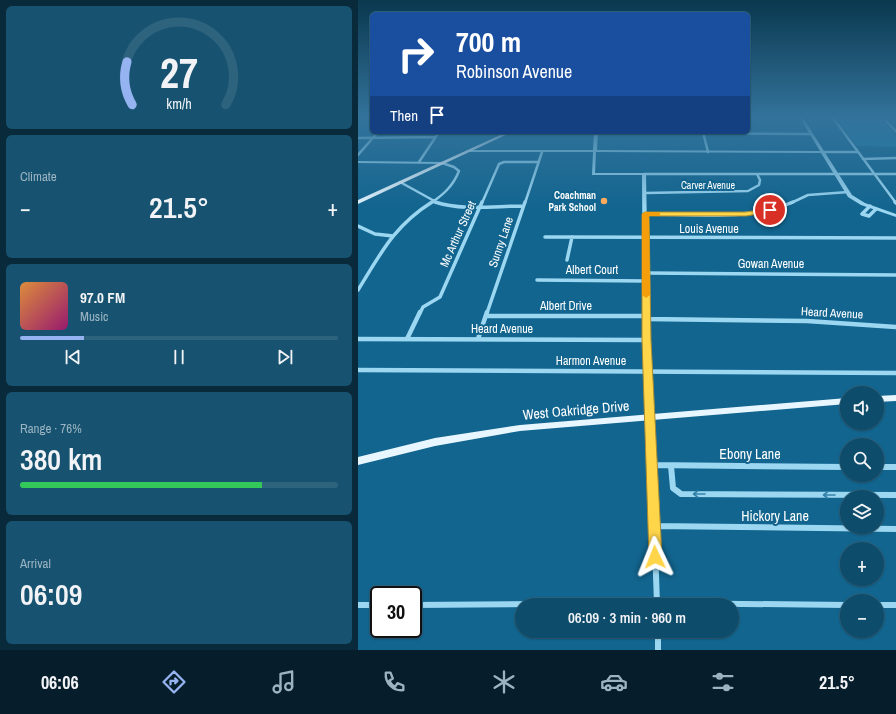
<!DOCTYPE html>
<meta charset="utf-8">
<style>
body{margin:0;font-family:"Archivo Narrow",sans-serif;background:#175371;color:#f1f3f6;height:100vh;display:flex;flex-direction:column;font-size:15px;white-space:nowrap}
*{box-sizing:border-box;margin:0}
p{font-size:13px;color:#9bb4c1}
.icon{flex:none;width:22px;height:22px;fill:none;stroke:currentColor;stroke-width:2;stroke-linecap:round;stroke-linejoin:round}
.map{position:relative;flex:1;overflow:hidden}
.drawer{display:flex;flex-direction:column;gap:6px;padding:6px;background:#082a3b;width:358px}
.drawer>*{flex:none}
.guide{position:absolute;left:12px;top:12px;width:380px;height:122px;border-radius:6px;box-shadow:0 1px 3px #0004,0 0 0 1px #2e637e;background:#1a4fa0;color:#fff;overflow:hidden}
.controls{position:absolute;left:482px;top:386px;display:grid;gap:8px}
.controls a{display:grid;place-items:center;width:44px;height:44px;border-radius:50%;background:#0e4c6b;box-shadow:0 1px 3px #0004,0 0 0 1px #2e637e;font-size:20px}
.speed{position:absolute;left:12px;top:586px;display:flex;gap:8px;font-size:20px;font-weight:700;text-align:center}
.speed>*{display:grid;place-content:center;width:52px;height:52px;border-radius:50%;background:#0e4c6b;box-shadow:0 1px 3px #0004,0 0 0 1px #2e637e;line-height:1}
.speed .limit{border:2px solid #111;border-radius:6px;background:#fff;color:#111}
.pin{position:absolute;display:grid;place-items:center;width:34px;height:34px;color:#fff;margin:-17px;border:2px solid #fff;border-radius:50%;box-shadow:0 1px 4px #0007}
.me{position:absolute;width:44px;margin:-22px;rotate:358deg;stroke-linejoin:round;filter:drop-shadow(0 0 3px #0008)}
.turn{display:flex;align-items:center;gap:14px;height:84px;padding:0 20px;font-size:18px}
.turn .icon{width:52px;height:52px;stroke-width:2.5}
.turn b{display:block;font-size:28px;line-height:34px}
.then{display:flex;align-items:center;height:38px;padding:0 20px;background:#0003;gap:8px;font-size:15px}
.big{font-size:30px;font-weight:600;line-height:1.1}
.drawer .tile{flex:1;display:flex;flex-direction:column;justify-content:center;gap:6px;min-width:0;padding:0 14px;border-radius:6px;background:#175371}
.drawer .dial{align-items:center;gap:0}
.dial svg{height:104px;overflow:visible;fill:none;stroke:#2e637e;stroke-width:7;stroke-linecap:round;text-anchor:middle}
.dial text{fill:#f1f3f6;stroke:none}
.song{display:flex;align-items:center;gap:12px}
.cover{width:48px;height:48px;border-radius:6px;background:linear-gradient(135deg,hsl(30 70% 55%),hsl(320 70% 35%))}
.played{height:4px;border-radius:2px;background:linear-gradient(90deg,#95b2f1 20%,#2e637e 20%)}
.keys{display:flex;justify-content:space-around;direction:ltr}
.heat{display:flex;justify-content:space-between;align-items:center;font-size:22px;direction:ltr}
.charge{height:6px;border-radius:3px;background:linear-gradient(90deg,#34c759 76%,#2e637e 0)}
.trip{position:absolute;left:157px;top:598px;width:224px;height:40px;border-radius:20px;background:#0e4c6b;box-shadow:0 1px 3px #0004,0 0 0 1px #2e637e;font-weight:600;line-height:40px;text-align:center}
.tabs{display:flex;height:64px;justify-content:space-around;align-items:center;background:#061e2b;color:#9bb4c1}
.tabs .icon{width:28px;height:28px}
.tabs .selected{color:#95b2f1}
.tabs b{font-size:18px;color:#f1f3f6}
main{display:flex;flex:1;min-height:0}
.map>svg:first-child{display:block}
</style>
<main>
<section class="drawer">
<div class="tile dial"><svg viewBox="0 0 100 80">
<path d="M14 69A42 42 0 1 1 86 69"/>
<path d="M14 69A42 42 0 0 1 10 36" stroke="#95b2f1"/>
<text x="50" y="56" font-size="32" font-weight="700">27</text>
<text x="50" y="72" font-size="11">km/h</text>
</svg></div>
<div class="tile"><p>Climate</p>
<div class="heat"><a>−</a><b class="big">21.5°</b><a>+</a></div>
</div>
<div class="tile">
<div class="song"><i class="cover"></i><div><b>97.0 FM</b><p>Music</p></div></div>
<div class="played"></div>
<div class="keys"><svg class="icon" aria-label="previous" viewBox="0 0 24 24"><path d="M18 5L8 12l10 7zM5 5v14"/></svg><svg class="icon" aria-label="pause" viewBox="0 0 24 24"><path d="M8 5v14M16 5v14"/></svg><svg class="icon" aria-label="next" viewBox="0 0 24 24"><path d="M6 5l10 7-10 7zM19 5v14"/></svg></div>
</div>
<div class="tile"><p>Range · 76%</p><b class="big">380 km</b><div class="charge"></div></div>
<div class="tile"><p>Arrival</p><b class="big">06:09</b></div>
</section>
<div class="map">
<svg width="538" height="650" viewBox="0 0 538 650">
<rect width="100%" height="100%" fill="#12658f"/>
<path fill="#1a7ca9" d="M478 118H522L538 136V147L499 146Z"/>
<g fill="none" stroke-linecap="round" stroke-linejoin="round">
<path stroke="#9cd7f2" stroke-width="2.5" d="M475 118 538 203
M152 132 453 134
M345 132 350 152
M0 138 77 137
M464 152H500
M0 155 20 132
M505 159 538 158
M61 162 81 132
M286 174H538
M42 182 80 203
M287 193 390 191 401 185 402 180 399 174
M73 203C86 194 95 186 101 171L96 167 84 163
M124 203 141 164 146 162H181
M167 203 184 152
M433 203 450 195 490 192"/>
<path stroke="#9cd7f2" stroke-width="3.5" d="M77 202C105 211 136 206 165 206
M537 202 538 203
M512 206 504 214 511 216 518 209
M287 214C335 214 391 221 435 202
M0 226 17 234 35 236
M187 237 538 238
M209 260 214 237
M288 273 538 275
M179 280 288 281
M0 290C23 253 36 226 74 202
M62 313 65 307 82 297 124 202
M129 313 167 202"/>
<path stroke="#9cd7f2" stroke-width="4.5" d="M128 316H288
M288 319 449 321 538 327
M0 339 288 340
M49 339 62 312
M120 339 129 312
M0 370 538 373
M293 417 294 459"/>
<path stroke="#9cd7f2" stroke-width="6" d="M294 458 299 604
M294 465 489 467
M313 466 315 488 323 494 538 495
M519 467H538
M296 526 538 529
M0 605H21
M55 605 299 603 489 605
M519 605H538
M300 631V650"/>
<path fill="#9cd7f2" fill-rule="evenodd" d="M442 118H445L494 195 507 203 538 214V217L503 205 490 197 463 153 238 152 237 173H286L288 174 291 340 297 417 296 419 293 420 290 419 289 417 285 340 284 175H234L235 152H110L108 151 110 150H235L236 132H240L239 150 462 151Z
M524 118H527L538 130V133Z
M0 161 84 162 86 163 84 164 0 163Z"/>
<path fill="#e7f6ff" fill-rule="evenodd" d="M149 132H154L0 204V200Z
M538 395V401L519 402V396Z
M489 398V404L162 431 77 446 0 465V457L77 438 162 425Z"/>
</g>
<defs><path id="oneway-shaft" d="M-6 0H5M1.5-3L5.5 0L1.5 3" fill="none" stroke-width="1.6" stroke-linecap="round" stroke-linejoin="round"/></defs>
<g stroke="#3482a8">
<use href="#oneway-shaft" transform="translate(341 494) rotate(-180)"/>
<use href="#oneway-shaft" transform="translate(471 495) rotate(-180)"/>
</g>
<linearGradient id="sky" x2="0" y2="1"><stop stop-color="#0a384f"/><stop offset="0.56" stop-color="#33739b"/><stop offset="1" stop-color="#33739b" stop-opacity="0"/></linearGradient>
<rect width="538" height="209" fill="url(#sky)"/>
<path fill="#ffd54a" stroke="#a68a30" d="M412 208 416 210 415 212 388 216H291L293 340 304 557 302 562 297 564 292 562 291 557 284 340V214L287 212H388Z"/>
<path fill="#f59e0b" d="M300 212 302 213V216H291L292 295 288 298 284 295V214L287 212Z"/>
<circle fill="#ffaa5d" stroke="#12658f" stroke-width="1.5" cx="246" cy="201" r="4"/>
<g text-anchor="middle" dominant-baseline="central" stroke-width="4" stroke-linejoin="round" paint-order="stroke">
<g font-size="10" fill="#fff" stroke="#12658f">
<text x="350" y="185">Carver Avenue</text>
</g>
<g font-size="10" font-weight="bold" fill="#fff" stroke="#12658f" text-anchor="end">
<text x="238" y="195">Coachman<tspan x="238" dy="12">Park School</tspan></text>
</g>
<g font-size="12" fill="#fff" stroke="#12658f">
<text x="351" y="229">Louis Avenue</text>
<text transform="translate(100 234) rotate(-66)">Mc Arthur Street</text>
<text transform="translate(143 242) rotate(-71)">Sunny Lane</text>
<text x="413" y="264">Gowan Avenue</text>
<text x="234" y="270">Albert Court</text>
<text x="208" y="306">Albert Drive</text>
<text transform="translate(474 313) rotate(3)">Heard Avenue</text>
<text x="144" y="329">Heard Avenue</text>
<text x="233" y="361">Harmon Avenue</text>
</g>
<g font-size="14" fill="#fff" stroke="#12658f">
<text transform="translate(218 410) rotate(-5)">West Oakridge Drive</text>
<text x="392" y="454">Ebony Lane</text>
<text x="417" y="516">Hickory Lane</text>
</g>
</g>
</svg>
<div class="controls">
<a><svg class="icon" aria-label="sound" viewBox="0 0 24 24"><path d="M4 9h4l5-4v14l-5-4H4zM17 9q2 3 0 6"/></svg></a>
<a><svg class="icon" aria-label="search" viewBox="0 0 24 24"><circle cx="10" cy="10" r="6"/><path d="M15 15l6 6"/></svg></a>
<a><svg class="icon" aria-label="layers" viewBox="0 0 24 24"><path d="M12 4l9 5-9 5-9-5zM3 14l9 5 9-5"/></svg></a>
<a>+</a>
<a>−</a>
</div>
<div class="speed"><div class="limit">30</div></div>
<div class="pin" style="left:412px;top:210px;background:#d93025"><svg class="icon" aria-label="arrive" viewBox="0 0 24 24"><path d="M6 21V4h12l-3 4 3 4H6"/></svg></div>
<svg class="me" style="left:297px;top:557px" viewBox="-20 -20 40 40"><path d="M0-17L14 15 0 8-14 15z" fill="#ffd54a" stroke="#fff" stroke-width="4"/></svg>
<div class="trip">06:09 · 3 min · 960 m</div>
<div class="guide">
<div class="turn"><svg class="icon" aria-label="right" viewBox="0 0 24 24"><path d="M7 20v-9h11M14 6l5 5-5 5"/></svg><div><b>700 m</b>Robinson Avenue</div></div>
<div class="then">Then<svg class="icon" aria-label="arrive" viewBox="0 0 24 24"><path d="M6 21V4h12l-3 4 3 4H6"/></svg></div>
</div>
</div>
</main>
<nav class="tabs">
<b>06:06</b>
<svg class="icon selected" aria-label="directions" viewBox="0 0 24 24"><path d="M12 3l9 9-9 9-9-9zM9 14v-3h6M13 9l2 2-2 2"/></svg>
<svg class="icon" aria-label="music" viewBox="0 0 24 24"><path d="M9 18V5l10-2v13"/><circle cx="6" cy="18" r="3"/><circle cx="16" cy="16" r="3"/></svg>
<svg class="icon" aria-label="phone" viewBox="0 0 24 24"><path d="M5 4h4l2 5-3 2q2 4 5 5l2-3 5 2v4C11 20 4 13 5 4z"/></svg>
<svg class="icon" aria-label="climate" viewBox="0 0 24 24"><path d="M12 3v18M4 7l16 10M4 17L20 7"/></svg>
<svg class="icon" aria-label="car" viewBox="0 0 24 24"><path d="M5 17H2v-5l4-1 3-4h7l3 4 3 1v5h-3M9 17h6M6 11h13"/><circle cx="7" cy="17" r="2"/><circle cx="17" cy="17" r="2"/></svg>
<svg class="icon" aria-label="filters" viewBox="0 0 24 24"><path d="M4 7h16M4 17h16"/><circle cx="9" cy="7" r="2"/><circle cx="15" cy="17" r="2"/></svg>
<b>21.5°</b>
</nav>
